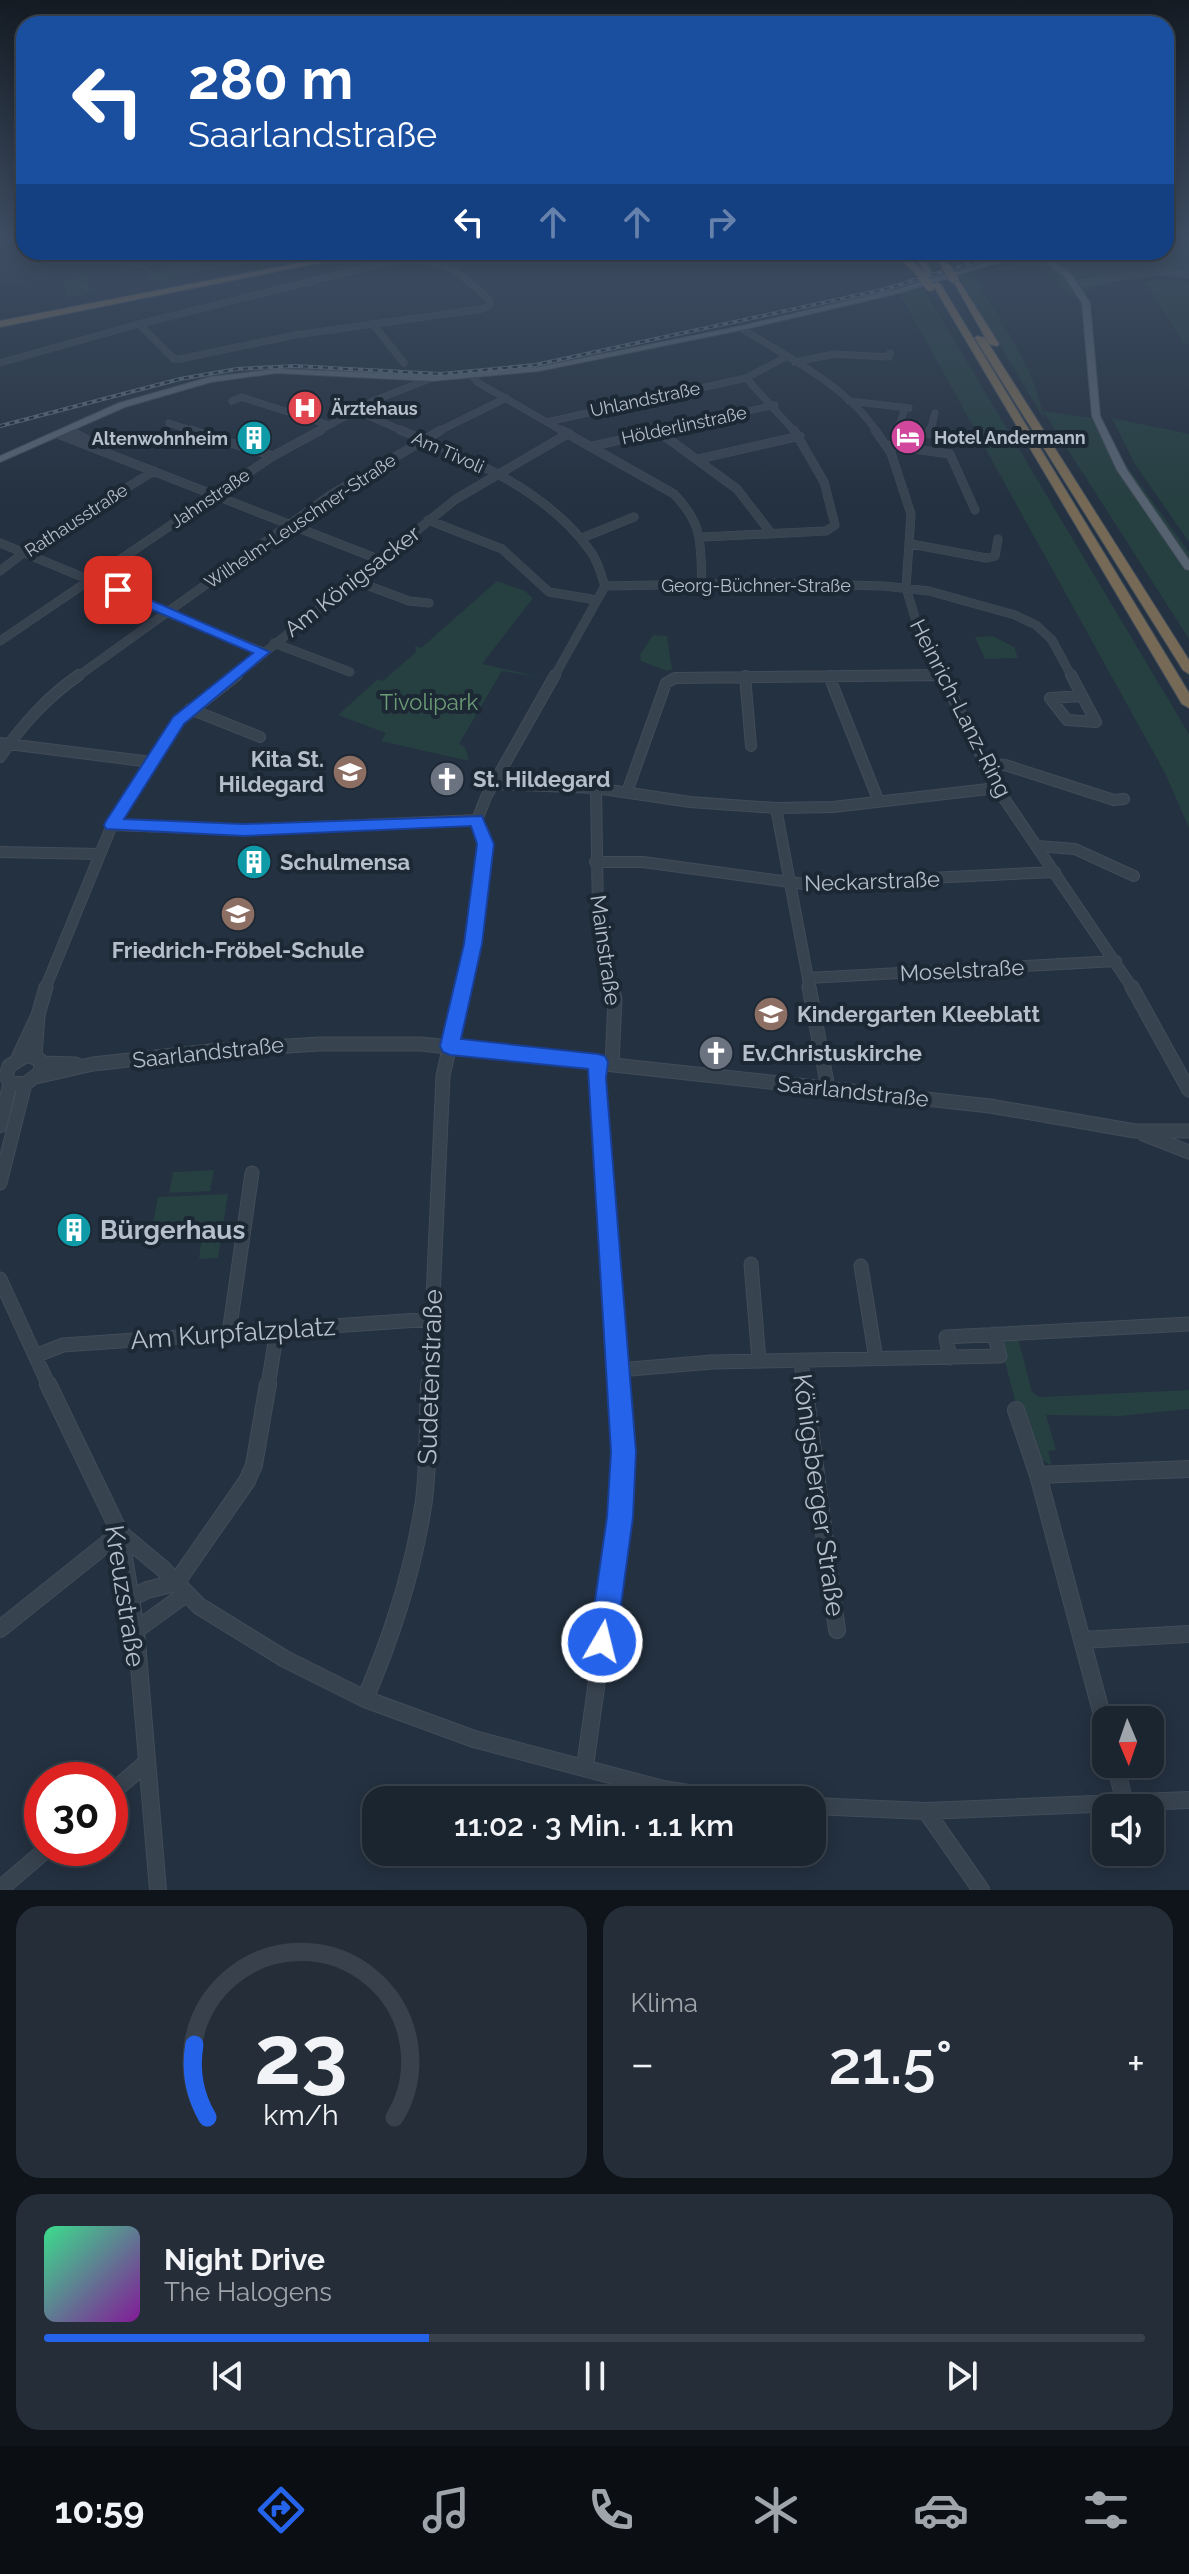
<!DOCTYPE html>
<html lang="de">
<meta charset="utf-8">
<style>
body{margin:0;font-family:Raleway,sans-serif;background:#242d38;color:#f1f3f6;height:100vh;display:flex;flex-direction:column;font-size:30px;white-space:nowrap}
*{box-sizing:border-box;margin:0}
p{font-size:26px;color:#a0a5ab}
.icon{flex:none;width:44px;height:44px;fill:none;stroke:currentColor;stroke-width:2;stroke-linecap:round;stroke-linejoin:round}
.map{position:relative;height:1890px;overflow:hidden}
.side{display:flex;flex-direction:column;gap:16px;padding:16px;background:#0f141a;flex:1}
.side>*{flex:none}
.guide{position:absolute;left:16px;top:16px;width:1158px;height:244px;border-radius:24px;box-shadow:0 4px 20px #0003,0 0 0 2px #39424c;background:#1a4fa0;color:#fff;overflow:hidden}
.needle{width:52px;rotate:178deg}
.buttons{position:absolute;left:1092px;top:1706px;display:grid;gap:16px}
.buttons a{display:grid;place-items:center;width:72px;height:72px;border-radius:16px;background:#1b2530;box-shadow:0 4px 20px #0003,0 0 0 2px #39424c;font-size:40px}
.speed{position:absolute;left:24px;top:1762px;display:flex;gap:16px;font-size:40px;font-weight:700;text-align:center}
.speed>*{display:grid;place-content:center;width:104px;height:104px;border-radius:50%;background:#1b2530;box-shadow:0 4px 20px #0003,0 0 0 2px #39424c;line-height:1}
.speed .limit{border:12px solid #d22;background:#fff;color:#111}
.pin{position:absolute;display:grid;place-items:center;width:68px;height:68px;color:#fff;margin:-34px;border-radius:16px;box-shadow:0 4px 12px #0006}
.me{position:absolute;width:88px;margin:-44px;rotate:8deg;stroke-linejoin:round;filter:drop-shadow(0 0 6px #0008)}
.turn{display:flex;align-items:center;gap:28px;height:168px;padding:0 40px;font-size:36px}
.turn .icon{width:104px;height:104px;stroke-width:2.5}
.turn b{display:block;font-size:56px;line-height:68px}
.lanes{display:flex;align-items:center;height:76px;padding:0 40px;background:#0003;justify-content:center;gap:40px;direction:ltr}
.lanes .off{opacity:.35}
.big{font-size:60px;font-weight:600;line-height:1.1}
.side .tile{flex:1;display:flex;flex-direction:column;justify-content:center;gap:12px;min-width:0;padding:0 28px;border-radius:24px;background:#242d38}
.side .dial{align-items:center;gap:0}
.dial svg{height:208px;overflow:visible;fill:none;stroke:#39424c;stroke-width:7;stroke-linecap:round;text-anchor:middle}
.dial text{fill:#f1f3f6;stroke:none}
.song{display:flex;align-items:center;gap:24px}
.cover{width:96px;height:96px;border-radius:12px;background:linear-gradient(135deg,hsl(150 70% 55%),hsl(290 70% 35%))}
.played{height:8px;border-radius:4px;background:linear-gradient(90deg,#2563eb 35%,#39424c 35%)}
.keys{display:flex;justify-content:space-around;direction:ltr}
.heat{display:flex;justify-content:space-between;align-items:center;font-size:44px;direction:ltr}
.side .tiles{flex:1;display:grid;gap:16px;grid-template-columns:1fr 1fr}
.tile:last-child{grid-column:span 2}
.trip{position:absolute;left:362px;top:1786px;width:464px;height:80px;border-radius:24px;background:#1b2530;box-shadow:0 4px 20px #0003,0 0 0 2px #39424c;font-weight:600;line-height:80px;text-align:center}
.tabs{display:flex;height:128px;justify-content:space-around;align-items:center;background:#0b0f13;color:#a0a5ab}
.tabs .icon{width:56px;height:56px}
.tabs .on{color:#2563eb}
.tabs b{font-size:36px;color:#f1f3f6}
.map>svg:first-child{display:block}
</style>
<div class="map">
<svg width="1189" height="1890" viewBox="0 0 1189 1890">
<rect width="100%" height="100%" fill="#243140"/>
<path fill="#263f41" d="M1166 238H1189V273C1156 268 1103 280 1076 298L1039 267 979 272 1027 260 1055 263 1047 255 1049 252H1166Z
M189 252H262L255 262 172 276 168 282 153 280 146 269 139 267 93 275 85 282 92 290 83 296 66 297 64 281 142 265 160 274Z
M964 275 974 277C999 319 1032 363 1042 411L1092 418 1189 552V639L1043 411 1044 419 959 277Z
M1162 279 1189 283V344L1183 343 1146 282Z
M923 288 1189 734V828L1166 775 900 294Z
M1112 418 1189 434V542L1134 463Z
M497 581 525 591 533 598 482 664 544 678 502 671 459 744 465 747 469 761 381 741 386 733 338 715 378 679 383 681 416 652 415 646 421 648Z
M653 635 667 636 672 669 667 671 641 661 640 655Z
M993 636 1014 647 1018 658 985 659 975 637Z
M214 1170 210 1191 169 1193 173 1172Z
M228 1194 218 1258 199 1259 203 1230 151 1233 158 1197Z
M1018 1338 1032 1392 1040 1397 1189 1390V1409L1120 1416 1046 1415 1056 1450 1048 1451 1052 1466 1039 1458 1026 1411H1018L1001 1347 1005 1339Z"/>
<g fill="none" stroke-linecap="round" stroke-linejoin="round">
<defs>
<path id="minor-far4" d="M1075 284 1162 271 1189 275
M372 323 404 363
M139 324 174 359H180L295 335 482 309
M741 328C787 357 846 385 877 432
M795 362 835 354 889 357 890 353
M0 363 139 324 405 258C443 258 464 275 490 301L489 306 482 309
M473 376 477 382 564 432
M746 378 795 432
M232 401 241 397 326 424
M849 401 909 408
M355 410 405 432
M547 422 746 378 786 357
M169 423 196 432
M68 429 73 432
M898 429 905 408
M317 432 373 401 432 378
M437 432 506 398
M657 432 775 405
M930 432 935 413"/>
<path id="minor-far3" d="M69 430 93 443
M190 430 273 456
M400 430C468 458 547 489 591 552 598 561 601 575 605 586L554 677
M561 430 674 494C704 525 700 543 702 583
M875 430 891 453 911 514 906 588 917 624 943 677
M659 432 737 489 771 533
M58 434 378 559
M929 434 930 430
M886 445 950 454 975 510
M593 446 666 430
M699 459 800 436
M428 520 502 549 549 592 597 600
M703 537 826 531 835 525 824 482 794 430
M582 538 634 517
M0 543 263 652
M911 544 986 558 995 556 998 539
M0 571 35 544 154 471
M353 580 409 601 429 603
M605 586 769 583 884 586 929 591 1015 615 1036 625 1052 640 1072 677
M0 641 273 456 321 430
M274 643 350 672
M77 677 329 496 441 430
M234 677 456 499 569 433
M799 677 942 675"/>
<path id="minor-far2" d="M942 675 997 788 1133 989
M1071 675 1096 722 1067 720 1050 698 1082 696
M745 676 751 746
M829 676 879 802
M190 709 260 737
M0 743 151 762
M0 757C23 724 46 698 79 675
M984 763 1005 765 1114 800 1124 799
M494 784 596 788 690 802 776 808 833 807 997 788
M596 788 598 918 613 989
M627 792 666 683 675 678 942 675
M776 808 810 989
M112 825 244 830 477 820
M1037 846 1075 849 1134 876
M0 852 99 854
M595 862H643L804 884 1055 872
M808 978 1116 961
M45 989 112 825 179 721 237 675
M463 989 473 944 485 844 477 820 486 797 555 675"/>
<path id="minor-far1" d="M809 987 828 1088
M1132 987 1189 1090
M27 1055 40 1060 41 1072 25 1084 10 1083 6 1076 9 1066Z
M35 1056 38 1016
M18 1058 38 1015 46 987
M598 1062 596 1078 618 1386
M42 1063 76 1064
M612 1064 615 999 612 987
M36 1077 93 1064 219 1050 320 1044H421L990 1106 1135 1131H1189
M0 1126 10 1083
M1143 1134 1189 1152
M0 1183 25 1084
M751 1264 759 1361
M861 1266 876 1359
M0 1279 49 1386
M229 1333 252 1173
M35 1356 63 1345 433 1319
M950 1358 946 1337 1189 1324
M801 1360 804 1386
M619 1370 712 1362 1000 1356 994 1334
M268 1386 277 1330
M429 1386 443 1076 463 987"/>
<path id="minor" d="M48 1384 120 1533 136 1630 158 1890
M804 1384 837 1630
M1016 1410 1038 1475 1106 1730
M1038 1475 1189 1469
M120 1533 162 1568 199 1606 285 1659 365 1699 474 1739 663 1789 732 1800
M176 1583 247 1481 254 1465 268 1384
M131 1598 147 1590 176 1583
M0 1629 120 1533
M136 1630 186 1594
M1082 1640 1189 1634
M365 1699C392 1636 414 1568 424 1500 429 1462 427 1422 429 1384
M1115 1764 1125 1803
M585 1766 620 1517 623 1452 618 1384
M110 1794 146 1763
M812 1806 926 1811 1189 1800
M926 1811 981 1890
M0 1889 48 1848"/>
<path id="major" d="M1021 252H1033L900 293 741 330 539 371 432 381 277 373 211 382 125 407 0 462V456L119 403 210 377 277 369 432 375 539 367 741 326 898 289Z
M1033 252H1041L1071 274 1090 303 1100 416 1127 470 1189 560V570L1185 569 1117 470 1092 416 1082 303 1065 277Z"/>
<path id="highway" d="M356 252H373L0 327V321Z
M893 252H902L923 271V275H917Z
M913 252H921L933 276H927Z
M933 252H941L950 270H944Z
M951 277 958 279 999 344 997 346 989 344Z
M937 282 941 285 1189 693V708L1182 704 933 285Z
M977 336 985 338 1189 660V674L1183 670 975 338Z"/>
</defs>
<use href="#minor-far4" stroke="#424c59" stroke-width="7"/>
<use href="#minor-far3" stroke="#424c59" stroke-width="9"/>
<use href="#minor-far2" stroke="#424c59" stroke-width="12"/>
<use href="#minor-far1" stroke="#424c59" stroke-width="15"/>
<use href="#minor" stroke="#424c59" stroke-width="18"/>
<use href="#major" stroke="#424c59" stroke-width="2"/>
<use href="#highway" stroke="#434e5b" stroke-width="2"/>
<use href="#minor-far4" stroke="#384350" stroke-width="6"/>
<use href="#minor-far3" stroke="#384350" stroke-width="8"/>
<use href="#minor-far2" stroke="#384350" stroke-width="10"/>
<use href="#minor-far1" stroke="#384350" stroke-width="13"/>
<use href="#minor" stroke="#384350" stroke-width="16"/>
<use href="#major" fill="#566270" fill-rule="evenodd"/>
<use href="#highway" fill="#766955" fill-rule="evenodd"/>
<defs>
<path id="rail" d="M0 426 180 379 237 369 295 366 441 374 535 365 882 290 1008 252"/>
</defs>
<use href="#rail" stroke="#5a6777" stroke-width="4"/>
<use href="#rail" stroke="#1d2835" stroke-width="2" stroke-dasharray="5" stroke-linecap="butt"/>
<defs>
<path id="highway-bridge" d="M947 268 954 279
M922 276 930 287"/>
</defs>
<use href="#highway-bridge" stroke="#434e5b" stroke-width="10" stroke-linecap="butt"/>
<use href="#highway-bridge" stroke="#766955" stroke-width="9"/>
</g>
<linearGradient id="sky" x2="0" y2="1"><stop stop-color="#141b23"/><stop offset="0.47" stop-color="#3f4e64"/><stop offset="1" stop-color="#3f4e64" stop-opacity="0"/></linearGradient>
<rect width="1189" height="503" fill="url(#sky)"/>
<path fill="#2563eb" stroke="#184099" stroke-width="2" d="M113 588H123L270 652 184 724 124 819 244 824 482 816 494 844 482 944 461 1039 598 1054 605 1056 608 1062 606 1078 636 1452 633 1517 616 1642 612 1651 602 1655 593 1651 589 1642 607 1517 611 1452 588 1069 450 1055 443 1052 440 1046 464 944 477 844 471 826 244 836 106 829 104 825 106 821 173 717 253 653 113 593Z"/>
<defs>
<symbol id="hospital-disc" viewBox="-11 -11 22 22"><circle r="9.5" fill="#e0444e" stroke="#1d2835"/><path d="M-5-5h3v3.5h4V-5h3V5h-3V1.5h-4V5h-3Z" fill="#fff"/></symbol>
<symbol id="hotel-disc" viewBox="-11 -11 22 22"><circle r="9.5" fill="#d1479c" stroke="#1d2835"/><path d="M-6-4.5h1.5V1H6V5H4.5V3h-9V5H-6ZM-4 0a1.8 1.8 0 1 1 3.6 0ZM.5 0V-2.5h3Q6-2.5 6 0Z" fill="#fff"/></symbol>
<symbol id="building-disc" viewBox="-11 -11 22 22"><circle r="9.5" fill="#0f9aa8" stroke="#1d2835"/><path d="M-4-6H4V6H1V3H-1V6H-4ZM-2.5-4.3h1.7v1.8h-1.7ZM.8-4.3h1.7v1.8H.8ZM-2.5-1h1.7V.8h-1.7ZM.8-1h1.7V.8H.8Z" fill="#fff"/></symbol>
<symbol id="school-disc" viewBox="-11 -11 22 22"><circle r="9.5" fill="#8d6e63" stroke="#1d2835"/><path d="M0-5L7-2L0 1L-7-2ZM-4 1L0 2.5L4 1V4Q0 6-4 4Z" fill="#fff"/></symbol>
<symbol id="church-disc" viewBox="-11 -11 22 22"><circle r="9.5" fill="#6b7280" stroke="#1d2835"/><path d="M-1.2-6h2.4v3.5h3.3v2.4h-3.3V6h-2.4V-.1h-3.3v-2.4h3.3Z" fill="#fff"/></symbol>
</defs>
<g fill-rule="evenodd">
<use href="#hospital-disc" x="285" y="388" width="40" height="40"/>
<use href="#hotel-disc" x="888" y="417" width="40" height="40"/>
<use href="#building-disc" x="234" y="418" width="40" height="40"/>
<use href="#school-disc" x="330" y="752" width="40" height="40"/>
<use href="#church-disc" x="427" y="759" width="40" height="40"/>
<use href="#building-disc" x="234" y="842" width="40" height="40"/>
<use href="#school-disc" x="218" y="894" width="40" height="40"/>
<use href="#school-disc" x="751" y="994" width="40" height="40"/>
<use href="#church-disc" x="696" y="1033" width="40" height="40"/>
<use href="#building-disc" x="54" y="1210" width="40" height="40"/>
</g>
<g text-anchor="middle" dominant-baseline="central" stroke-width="8" stroke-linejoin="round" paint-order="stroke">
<g font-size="18" fill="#b5becb" stroke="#1d2835">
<text transform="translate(645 399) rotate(-12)">Uhlandstraße</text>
<text transform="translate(684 425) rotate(-12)">Hölderlinstraße</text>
<text transform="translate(448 452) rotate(24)">Am Tivoli</text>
<text transform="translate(210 498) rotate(-34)">Jahnstraße</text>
<text transform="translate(76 520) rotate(-33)">Rathausstraße</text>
<text transform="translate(300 521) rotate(-34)">Wilhelm-Leuschner-Straße</text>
<text x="756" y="585">Georg-Büchner-Straße</text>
</g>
<g font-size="18" font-weight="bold" fill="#b5becb" stroke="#1d2835" text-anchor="start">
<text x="331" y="408">Ärztehaus</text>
<text x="934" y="437">Hotel Andermann</text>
<text x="228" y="438" text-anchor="end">Altenwohnheim</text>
</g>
<g font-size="22" fill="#b5becb" stroke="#1d2835">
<text transform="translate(352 581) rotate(-38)">Am Königsacker</text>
<text transform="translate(961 708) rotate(63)">Heinrich-Lanz-Ring</text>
<text transform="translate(872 881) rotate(-2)">Neckarstraße</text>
<text transform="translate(606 950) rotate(82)">Mainstraße</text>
<text transform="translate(962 970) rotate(-3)">Moselstraße</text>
<text transform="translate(208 1052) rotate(-6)">Saarlandstraße</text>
<text transform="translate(853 1091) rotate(6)">Saarlandstraße</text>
</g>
<g font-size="22" fill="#6b9c75" stroke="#1d2835">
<text x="429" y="702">Tivolipark</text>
</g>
<g font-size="22" font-weight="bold" fill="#b5becb" stroke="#1d2835" text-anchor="start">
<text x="324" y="759" text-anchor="end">Kita St.<tspan x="324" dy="25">Hildegard</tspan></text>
<text x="473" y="779">St. Hildegard</text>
<text x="280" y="862">Schulmensa</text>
<text x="238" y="950" text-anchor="middle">Friedrich-Fröbel-Schule</text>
<text x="797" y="1014">Kindergarten Kleeblatt</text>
<text x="742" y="1053">Ev.Christuskirche</text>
</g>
<g font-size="26" font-weight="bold" fill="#b5becb" stroke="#1d2835" text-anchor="start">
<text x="100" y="1230">Bürgerhaus</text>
</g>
<g font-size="26" fill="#b5becb" stroke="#1d2835">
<text transform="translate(233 1333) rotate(-4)">Am Kurpfalzplatz</text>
<text transform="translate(430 1377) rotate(-88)">Sudetenstraße</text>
<text transform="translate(819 1495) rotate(82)">Königsberger Straße</text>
<text transform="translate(125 1596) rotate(81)">Kreuzstraße</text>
</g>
</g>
</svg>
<div class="buttons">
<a><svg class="needle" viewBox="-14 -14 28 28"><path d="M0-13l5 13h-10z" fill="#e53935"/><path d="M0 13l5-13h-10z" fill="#a0a5ab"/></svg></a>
<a><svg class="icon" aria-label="sound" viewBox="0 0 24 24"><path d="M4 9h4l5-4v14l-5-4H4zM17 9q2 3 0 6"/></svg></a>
</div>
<div class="speed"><div class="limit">30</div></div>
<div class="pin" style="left:118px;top:590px;background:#d93025"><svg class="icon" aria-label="arrive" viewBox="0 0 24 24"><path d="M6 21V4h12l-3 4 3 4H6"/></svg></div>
<svg class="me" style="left:602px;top:1642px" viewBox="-20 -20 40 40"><circle r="17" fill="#2563eb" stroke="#fff" stroke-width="3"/><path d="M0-11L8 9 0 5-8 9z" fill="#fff"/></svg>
<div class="trip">11:02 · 3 Min. · 1.1 km</div>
<div class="guide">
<div class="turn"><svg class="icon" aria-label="left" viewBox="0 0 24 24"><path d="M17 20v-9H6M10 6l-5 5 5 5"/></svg><div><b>280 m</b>Saarlandstraße</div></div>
<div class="lanes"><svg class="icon" aria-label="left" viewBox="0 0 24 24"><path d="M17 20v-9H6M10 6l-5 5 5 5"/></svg><svg class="icon off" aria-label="ahead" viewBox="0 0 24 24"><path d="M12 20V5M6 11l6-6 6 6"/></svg><svg class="icon off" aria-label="ahead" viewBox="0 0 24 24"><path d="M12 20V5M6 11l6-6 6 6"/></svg><svg class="icon off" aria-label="right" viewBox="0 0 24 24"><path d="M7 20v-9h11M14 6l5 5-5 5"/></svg></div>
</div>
</div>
<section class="side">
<div class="tiles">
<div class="tile dial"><svg viewBox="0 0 100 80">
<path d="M14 69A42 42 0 1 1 86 69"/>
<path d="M14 69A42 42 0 0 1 9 41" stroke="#2563eb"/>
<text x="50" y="56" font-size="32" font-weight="700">23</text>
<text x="50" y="72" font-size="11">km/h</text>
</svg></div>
<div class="tile"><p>Klima</p>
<div class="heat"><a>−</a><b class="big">21.5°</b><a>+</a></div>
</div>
<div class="tile">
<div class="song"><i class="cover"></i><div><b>Night Drive</b><p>The Halogens</p></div></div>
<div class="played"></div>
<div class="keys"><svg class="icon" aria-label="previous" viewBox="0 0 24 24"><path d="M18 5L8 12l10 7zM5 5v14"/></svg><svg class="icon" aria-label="pause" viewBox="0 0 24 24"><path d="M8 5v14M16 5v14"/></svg><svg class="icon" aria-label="next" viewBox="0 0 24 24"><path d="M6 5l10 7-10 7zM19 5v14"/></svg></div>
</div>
</div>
</section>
<nav class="tabs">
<b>10:59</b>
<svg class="icon on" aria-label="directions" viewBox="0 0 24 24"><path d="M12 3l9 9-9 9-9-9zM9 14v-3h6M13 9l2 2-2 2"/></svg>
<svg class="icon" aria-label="music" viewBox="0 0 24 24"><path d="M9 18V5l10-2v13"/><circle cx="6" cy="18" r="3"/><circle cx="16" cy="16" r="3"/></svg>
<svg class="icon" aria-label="phone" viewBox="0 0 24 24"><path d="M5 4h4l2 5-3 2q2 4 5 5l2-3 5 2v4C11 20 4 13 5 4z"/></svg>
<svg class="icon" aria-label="climate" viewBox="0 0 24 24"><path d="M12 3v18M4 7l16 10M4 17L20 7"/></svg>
<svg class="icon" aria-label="car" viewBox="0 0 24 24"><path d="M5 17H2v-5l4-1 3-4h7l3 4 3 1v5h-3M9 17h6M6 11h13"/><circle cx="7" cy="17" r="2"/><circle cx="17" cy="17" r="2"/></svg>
<svg class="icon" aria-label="filters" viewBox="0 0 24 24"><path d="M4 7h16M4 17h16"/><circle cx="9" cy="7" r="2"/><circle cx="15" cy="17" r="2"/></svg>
</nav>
